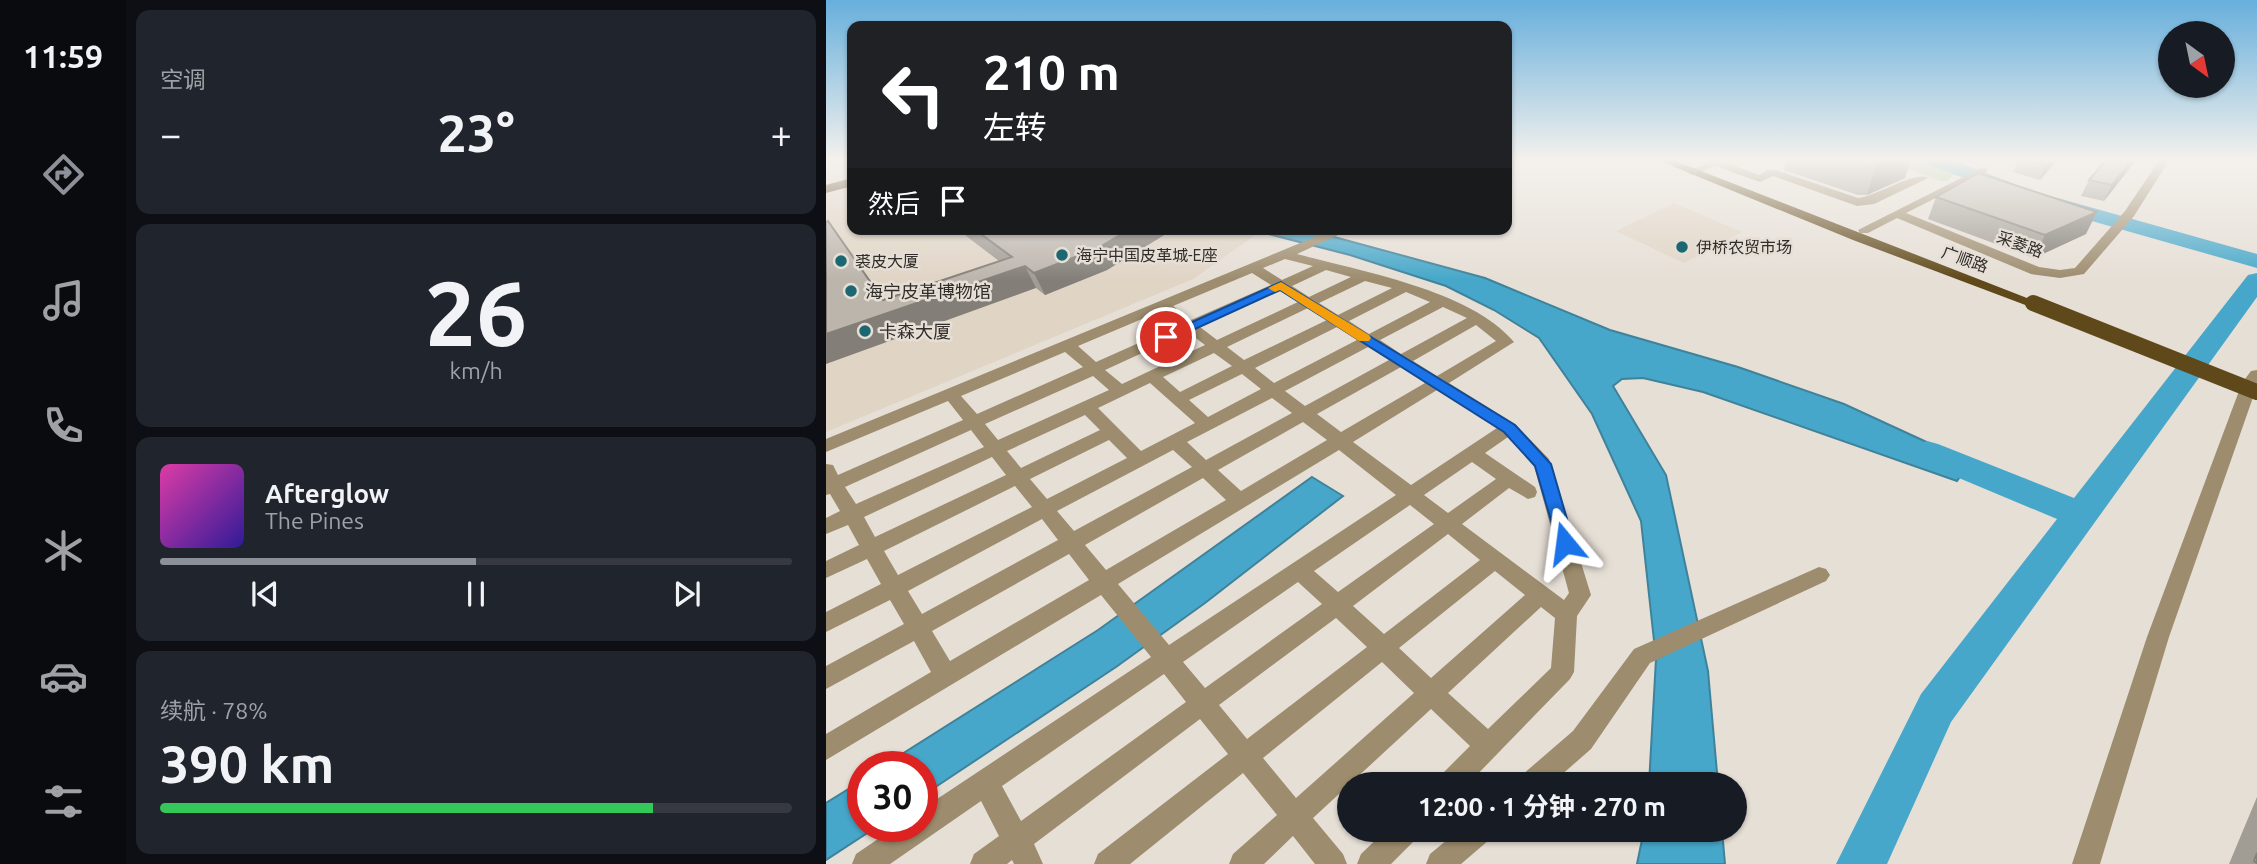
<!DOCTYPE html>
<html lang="zh">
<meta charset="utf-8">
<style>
body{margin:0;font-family:Ubuntu,"Noto Sans SC",sans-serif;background:#20242c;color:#f1f3f6;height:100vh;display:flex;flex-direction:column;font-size:26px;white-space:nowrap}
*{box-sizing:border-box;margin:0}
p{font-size:23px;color:#9ea1a6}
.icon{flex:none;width:38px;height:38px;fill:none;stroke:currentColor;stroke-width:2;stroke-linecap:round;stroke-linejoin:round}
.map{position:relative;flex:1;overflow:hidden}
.side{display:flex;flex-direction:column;gap:10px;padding:10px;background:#0d0f14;width:700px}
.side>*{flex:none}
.banner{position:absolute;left:21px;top:21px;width:665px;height:214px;border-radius:14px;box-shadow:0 2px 5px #0004;background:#202124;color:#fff;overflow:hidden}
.needle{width:46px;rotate:147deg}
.fabs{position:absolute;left:1332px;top:21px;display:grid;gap:14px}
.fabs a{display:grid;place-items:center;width:77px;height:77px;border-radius:50%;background:#171b24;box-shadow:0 2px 5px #0004;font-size:35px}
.speed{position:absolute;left:21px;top:751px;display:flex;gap:14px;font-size:35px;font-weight:700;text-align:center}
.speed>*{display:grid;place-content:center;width:91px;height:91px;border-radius:50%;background:#171b24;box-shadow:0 2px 5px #0004;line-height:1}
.speed .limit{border:10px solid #d22;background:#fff;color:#111}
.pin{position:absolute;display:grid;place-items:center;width:60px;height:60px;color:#fff;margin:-30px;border:4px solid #fff;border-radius:50%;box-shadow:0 2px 7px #0007}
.me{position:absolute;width:77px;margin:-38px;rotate:344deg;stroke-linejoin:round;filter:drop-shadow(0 0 5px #0008)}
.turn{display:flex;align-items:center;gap:24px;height:147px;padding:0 21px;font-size:32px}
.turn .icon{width:91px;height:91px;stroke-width:2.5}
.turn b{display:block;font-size:49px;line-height:60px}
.then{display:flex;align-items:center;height:66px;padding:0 21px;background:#0003;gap:14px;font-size:26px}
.big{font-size:52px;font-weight:700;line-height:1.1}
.side .card{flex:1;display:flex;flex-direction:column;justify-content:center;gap:10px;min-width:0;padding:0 24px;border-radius:14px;background:#20242c}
.side .dial{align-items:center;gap:0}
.dial b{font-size:91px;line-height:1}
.song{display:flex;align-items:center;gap:21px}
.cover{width:84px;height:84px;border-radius:10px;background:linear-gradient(135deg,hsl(320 70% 55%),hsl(250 70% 35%))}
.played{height:7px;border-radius:4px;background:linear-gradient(90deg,#8c9099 50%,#363941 50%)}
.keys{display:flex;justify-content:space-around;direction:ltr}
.heat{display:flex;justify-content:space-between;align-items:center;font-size:38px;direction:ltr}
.charge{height:10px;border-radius:5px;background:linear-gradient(90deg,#34c759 78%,#363941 0)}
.trip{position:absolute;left:511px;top:772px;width:410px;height:70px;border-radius:35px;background:#171b24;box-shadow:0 2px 5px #0004;font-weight:700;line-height:70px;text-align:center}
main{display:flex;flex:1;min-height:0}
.menu{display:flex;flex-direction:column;width:126px;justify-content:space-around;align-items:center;background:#090b0e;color:#9ea1a6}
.menu .icon{width:49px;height:49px}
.menu .on{color:#8c9099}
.menu b{font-size:32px;color:#f1f3f6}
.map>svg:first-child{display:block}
</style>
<main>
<nav class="menu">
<b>11:59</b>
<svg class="icon on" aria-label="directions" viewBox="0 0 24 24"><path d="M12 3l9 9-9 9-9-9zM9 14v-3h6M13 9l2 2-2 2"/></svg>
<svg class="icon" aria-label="music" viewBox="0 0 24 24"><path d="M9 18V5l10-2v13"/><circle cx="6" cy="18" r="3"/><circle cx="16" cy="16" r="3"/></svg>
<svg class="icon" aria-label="phone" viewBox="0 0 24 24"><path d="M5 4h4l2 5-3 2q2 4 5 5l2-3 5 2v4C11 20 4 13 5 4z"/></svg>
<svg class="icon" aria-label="climate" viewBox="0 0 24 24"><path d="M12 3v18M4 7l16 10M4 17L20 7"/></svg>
<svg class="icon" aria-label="car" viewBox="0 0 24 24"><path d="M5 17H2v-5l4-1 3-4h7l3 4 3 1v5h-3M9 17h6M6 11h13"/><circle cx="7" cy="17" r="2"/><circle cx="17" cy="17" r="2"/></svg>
<svg class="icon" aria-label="filters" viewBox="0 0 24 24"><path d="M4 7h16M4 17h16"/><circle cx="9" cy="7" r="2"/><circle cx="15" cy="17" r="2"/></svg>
</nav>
<section class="side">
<div class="card"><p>空调</p>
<div class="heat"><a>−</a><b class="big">23°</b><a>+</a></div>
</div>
<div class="card dial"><b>26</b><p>km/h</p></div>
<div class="card">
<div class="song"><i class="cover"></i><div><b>Afterglow</b><p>The Pines</p></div></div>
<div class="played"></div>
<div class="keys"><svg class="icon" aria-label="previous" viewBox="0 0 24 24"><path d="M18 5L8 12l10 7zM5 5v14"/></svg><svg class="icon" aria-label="pause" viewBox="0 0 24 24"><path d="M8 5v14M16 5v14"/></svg><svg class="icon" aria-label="next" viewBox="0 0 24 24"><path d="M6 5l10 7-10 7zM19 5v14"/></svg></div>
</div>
<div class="card"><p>续航 · 78%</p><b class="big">390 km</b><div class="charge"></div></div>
</section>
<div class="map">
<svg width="1431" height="864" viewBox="0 0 1431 864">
<rect width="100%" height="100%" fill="#e6dfd6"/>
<path fill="#e0d4c5" d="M0 159H26V229H438L367 279 0 432Z
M848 203 916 232 858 263 790 231Z"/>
<path fill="#abd09d" d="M1054 159H1090L1128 174 1121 181H1115Z"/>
<path fill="#46a7ca" stroke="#3f829a" stroke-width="2" d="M423 229H479L659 278 784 330 912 367 1018 404 1144 462 1131 481 877 392 817 378 796 379 787 386 840 475 882 671 892 784H823L830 659 815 521 766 414 713 338 668 310 620 286 524 255Z
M486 477 517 496 379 603 290 667 96 796V766H57L272 630Z
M37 780V826H52L0 860V803Z
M818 830H896L899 864H811Z"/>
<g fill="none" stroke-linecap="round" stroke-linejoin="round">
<path fill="#46a7ca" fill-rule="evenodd" d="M1095 159H1123L1189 184 1192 188 1189 192H1175L1098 163Z
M1228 197 1431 254V268L1220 208 1217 203 1220 198Z
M1431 273V297L1125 722 1061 864H1010L1095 694 1231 519 1090 460 1085 452 1090 444 1101 441 1112 444 1248 498 1422 275Z"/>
<path fill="#9d8c6e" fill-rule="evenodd" d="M684 159H699L681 167V160Z
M890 159 933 175 942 170H950L1032 198C1049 197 1090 170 1102 178L1048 204 1031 206 947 176 934 182 889 166 866 175 860 172Z
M1334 159H1344L1308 216 1258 274 1234 278 1205 274 1071 218 1042 233H1034L1032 230 1157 167 1161 168V172L1080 213 1213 267 1234 270 1249 268 1299 211Z
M508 229H525L471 254C533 271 645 290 688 342L623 383 689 424 723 459 765 595 751 616 748 672 744 679 642 784H611L615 775 644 746 605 709 487 818 517 854 521 864H489L467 836 438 864H403L407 854 451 815 417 773 304 864H268L272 854 402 754 374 719 208 844 217 864H188L186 860 181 864H144L148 854 173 836 155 801 64 864H26L30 854 71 826H96V809L325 657 275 595 0 760V734L105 672 88 641 0 689V666L78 624 64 600 0 632V612L55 584 41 559 0 578V561L33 545 22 525 0 534V518L14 511 4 494 0 495V464L7 465 12 475 137 420 122 401 0 452V439ZM459 259 487 266 456 280 437 268ZM500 270 525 277 483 297 466 286ZM426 273 445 285 365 320 347 306ZM539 281 566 288 512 315 493 303ZM454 291 472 302 391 340 374 327ZM580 292 604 302 543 334 523 321ZM617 307 641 318 575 354 554 340ZM482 308 501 320 418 360 401 347ZM335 311 353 325 270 362 252 346ZM650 325 670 341 611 376 587 361ZM511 327 531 340 448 383 429 368ZM362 332 379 345 296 384 279 370ZM542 347 563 360 479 406 459 391ZM239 352 257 367 151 414 135 396ZM388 353 406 366 354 392 337 377ZM575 367 599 383 515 432 491 414ZM416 374 435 389 382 417 363 400ZM267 376 283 390 172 440 159 424ZM324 383 369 423 315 451 272 408ZM611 390 671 428 585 485 527 442ZM446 398 466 413 380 460 361 442ZM259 415 274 430 195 468 181 451ZM477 422 501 440 415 491 392 470ZM145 430 158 447 30 504 19 487ZM682 437 708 466 743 593 738 600 636 524 683 488 702 499 709 497 711 492 709 487 659 453ZM283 440 301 458 221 499 204 479ZM347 450 366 467 248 531 231 511ZM513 450 570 495 343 645 292 584ZM166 457 180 475 49 537 38 517ZM646 462 670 479 622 513 598 495ZM377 478 400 500 280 570 259 545ZM189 486 206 507 72 575 58 551ZM584 505 608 524 512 592 488 571ZM216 519 232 540 96 614 82 591ZM622 534 654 560 558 634 527 606ZM243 554 263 580 124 661 106 631ZM669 571 699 595 605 678 573 648ZM472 582 496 604 379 688 357 662ZM715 607 729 618 725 668 662 729 622 693ZM510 618 541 647 421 739 393 705ZM556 662 588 693 470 798 437 758ZM338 674 360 702 195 821 176 786Z
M1431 370V386L1343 637 1274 864H1246L1321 637 1416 383 1425 371Z
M993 567 1000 569 1004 575 1000 581 824 663 765 749 725 784H692L696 775 747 731 808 649Z
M560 830H593L589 840 565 864H531L535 854Z
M633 830H667L663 840 635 864H600L604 854Z"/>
<path fill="#5f4819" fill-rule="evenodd" d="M829 159H844L1214 303 1207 307 1202 306 1027 240Z"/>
<path fill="#453208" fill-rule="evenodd" d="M26 178V186L0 193V185Z"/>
<path stroke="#5f4819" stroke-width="16" d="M1207 303 1431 392"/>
</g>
<path fill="#a19c94" d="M961 159H1085L1079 178 1041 195H1032L958 170Z
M1193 159H1232L1214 180 1187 172Z
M1281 159H1311L1278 201 1255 196 1263 180Z
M1110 197 1260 234 1208 258 1102 219Z
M131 229H348L281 270 219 295 210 288 57 300 173 261Z
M1431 797V864H1403Z"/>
<path fill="#837f78" d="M1065 159H1085L1079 178 1041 195 1050 165Z
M1226 159H1232L1214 180 1220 165Z
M1307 159H1311L1278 201 1286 185Z
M1271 212 1260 234 1208 258 1219 235Z
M304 229H348L281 270 219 295 208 273Z
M199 266 210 288 0 364V334Z"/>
<path fill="#bbb5ac" stroke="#837f78" stroke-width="2" d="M1021 159H1065L1050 165H1041Z
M1196 159H1226L1220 165Z
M1281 159H1307L1286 185 1263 180Z
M1152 173 1271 212 1219 235 1110 197Z
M2 221 57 300 186 257 148 229H304L272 248 208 273 199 266 0 334V222Z
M1431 853V863L1428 861Z"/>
<linearGradient id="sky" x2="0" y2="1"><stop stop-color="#67afdc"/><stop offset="0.57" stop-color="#f4f1ed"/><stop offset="1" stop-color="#f4f1ed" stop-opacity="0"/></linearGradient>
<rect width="1431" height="280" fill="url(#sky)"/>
<path fill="#1a73e8" stroke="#114b97" stroke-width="2" d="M455 282 689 425 725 464 748 543 746 548H733L709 466 678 432 454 290 345 340H335L333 337Z"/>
<path fill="#f59e0b" d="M455 282 543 335 545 338 543 341H533L454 290 449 292 442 288Z"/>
<g fill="#1c6771" stroke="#e6dfd6" stroke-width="2.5">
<circle cx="856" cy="247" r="7"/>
<circle cx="236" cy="255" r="7"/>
<circle cx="15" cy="261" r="7"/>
<circle cx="25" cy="291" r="7"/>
<circle cx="39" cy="331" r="7"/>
</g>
<g text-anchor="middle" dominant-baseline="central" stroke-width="5" stroke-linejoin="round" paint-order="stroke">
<g font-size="16" fill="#302d2a" stroke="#e6dfd6">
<text transform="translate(1194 244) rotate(20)">采菱路</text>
<text transform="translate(1139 259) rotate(20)">广顺路</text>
</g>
<g font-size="16" fill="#302d2a" stroke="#e6dfd6" text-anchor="start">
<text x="870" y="247">伊桥农贸市场</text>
<text x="250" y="255">海宁中国皮革城-E座</text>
<text x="29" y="261">裘皮大厦</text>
</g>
<g font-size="18" fill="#302d2a" stroke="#e6dfd6" text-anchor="start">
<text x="39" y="291">海宁皮革博物馆</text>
<text x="53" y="331">卡森大厦</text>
</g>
</g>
</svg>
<div class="fabs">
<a><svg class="needle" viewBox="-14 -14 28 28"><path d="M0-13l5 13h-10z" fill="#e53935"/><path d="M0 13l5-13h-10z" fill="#9ea1a6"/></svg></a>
</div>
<div class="speed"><div class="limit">30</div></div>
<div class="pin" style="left:340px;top:337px;background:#d93025"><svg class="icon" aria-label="arrive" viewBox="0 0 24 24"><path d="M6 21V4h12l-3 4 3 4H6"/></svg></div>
<svg class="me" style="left:739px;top:543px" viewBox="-20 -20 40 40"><path d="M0-17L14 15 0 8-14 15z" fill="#1a73e8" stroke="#fff" stroke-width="4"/></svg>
<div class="trip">12:00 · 1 分钟 · 270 m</div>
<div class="banner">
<div class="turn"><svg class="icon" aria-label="left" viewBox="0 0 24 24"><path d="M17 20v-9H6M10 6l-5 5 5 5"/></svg><div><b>210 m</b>左转</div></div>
<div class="then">然后<svg class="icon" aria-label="arrive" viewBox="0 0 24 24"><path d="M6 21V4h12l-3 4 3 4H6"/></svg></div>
</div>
</div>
</main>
